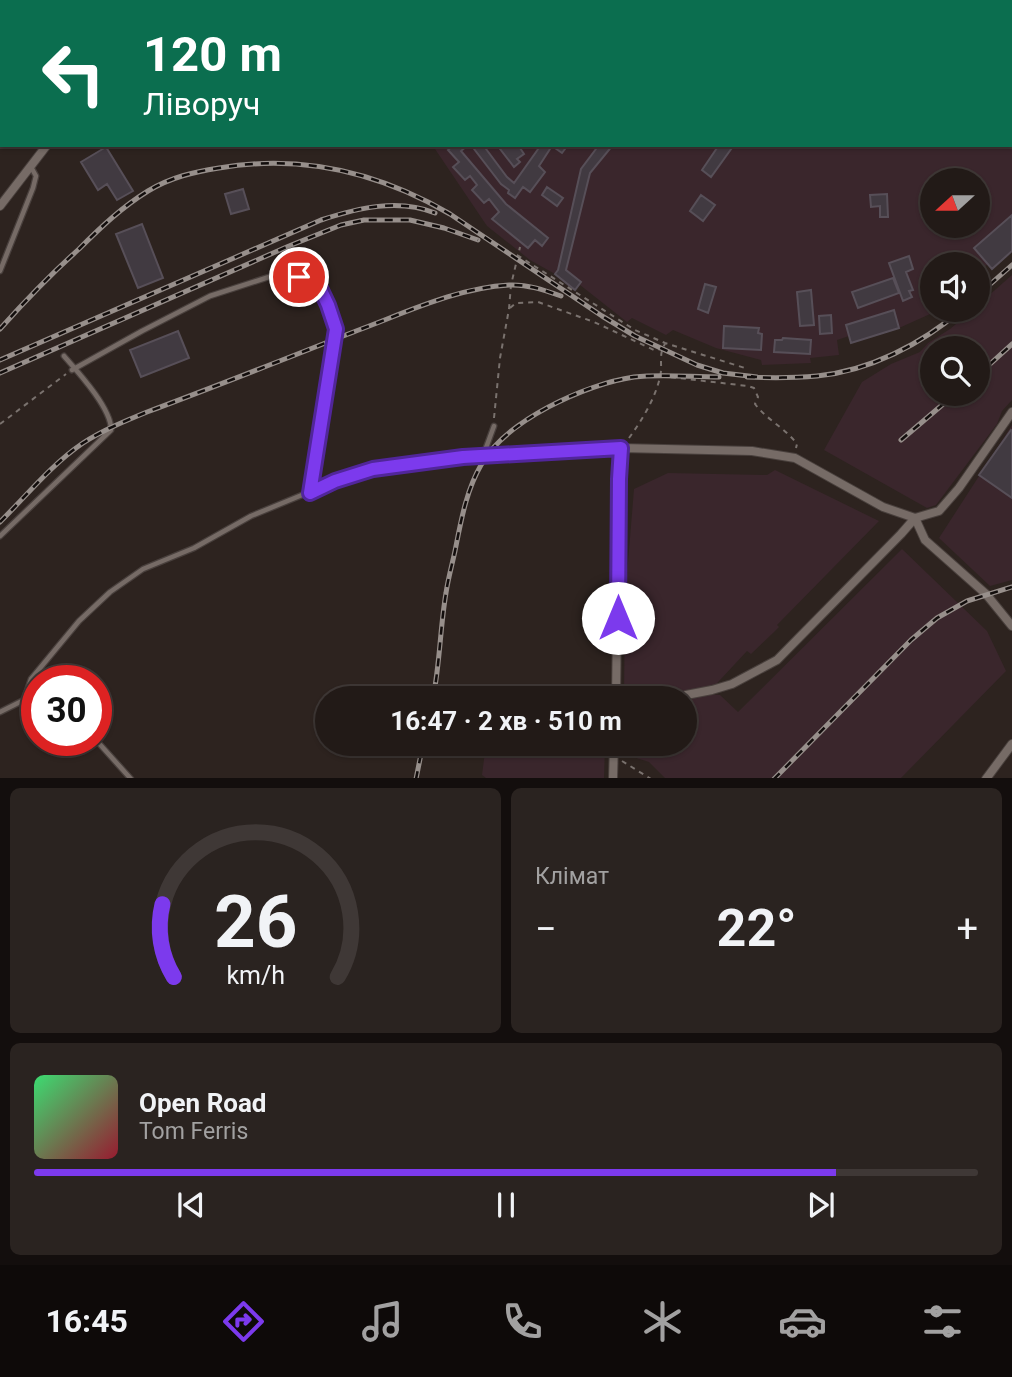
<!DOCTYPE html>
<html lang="uk">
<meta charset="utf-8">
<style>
body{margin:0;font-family:Roboto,sans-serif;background:#2a2320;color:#f1f3f6;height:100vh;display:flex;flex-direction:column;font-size:26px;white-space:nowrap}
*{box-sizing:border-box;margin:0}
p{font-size:23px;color:#a2a1a1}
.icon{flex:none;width:38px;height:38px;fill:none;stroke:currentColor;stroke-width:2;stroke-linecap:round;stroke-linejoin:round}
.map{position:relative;height:778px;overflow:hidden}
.sheet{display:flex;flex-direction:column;gap:10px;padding:10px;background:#130e0d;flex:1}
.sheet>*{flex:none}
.banner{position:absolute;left:0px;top:0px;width:1013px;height:147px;box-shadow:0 2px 5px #0004,0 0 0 2px #3f3836;background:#0b6e4f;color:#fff;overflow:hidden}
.needle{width:46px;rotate:249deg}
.tools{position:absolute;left:920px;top:168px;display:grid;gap:14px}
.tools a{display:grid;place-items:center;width:70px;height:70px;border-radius:50%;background:#221a17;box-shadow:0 2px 5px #0004,0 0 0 2px #3f3836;font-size:35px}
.speed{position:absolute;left:21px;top:665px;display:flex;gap:14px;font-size:35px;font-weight:700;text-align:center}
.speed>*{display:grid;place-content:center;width:91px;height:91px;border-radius:50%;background:#221a17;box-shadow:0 2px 5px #0004,0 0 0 2px #3f3836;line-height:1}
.speed .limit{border:10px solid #d22;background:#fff;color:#111}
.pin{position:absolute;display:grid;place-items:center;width:60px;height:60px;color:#fff;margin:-30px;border:4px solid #fff;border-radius:50%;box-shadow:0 2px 7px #0007}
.me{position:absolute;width:77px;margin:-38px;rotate:0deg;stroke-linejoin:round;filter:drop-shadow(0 0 5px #0008)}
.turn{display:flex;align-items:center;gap:24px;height:147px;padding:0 28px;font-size:32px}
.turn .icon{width:91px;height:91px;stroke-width:2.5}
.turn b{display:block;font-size:49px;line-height:60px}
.big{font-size:52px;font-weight:700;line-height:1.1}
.sheet .widget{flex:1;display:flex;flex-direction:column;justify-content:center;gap:10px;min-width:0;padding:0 24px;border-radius:10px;background:#2a2320}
.sheet .dial{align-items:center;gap:0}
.dial svg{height:182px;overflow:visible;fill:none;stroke:#3f3836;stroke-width:7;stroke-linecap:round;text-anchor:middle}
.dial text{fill:#f1f3f6;stroke:none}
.song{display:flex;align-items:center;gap:21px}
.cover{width:84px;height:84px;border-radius:10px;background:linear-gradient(135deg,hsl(140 70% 55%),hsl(350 70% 35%))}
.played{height:7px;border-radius:4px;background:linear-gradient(90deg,#7c3aed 85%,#3f3836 85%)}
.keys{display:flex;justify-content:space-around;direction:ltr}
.heat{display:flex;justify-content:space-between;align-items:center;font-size:38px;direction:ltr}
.sheet .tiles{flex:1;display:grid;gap:10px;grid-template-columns:1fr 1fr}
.widget:last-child{grid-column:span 2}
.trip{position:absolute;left:315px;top:686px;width:382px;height:70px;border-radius:35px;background:#221a17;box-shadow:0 2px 5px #0004,0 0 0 2px #3f3836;font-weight:700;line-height:70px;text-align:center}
.menu{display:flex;height:112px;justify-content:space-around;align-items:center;background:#0e0a09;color:#a2a1a1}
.menu .icon{width:49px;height:49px}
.menu .selected{color:#7c3aed}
.menu b{font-size:32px;color:#f1f3f6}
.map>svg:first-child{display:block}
</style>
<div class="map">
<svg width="1012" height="779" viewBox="0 0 1012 779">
<rect width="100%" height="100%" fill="#2d231f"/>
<path fill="#3a262c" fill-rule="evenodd" d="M410 0H855L856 2H410Z
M939 0H1012V251L992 269 988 264 978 272V264H933V310H939L899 328 893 310 846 325 849 336 837 340 839 355 810 358 811 363 762 365 761 360 716 348 673 330 666 335 632 318 627 322 580 285 575 290 555 274 530 260 487 226 435 149 434 145H1012V2H937ZM933 180H978V226H933Z
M1012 275V400L1002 411 997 424 936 505 927 508 824 450 862 382 891 364 920 352 928 343 950 329 973 310H978V305ZM933 348H978V394H933Z
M1012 425V580L990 586 939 538Z
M775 470 879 521 777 625 779 627 773 633 751 654 747 651 707 694 720 695 738 712 902 549 987 631 1006 671 901 778H665L649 762 624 754V744H684V698H624L625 599 634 489 668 473 767 475Z
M486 744H605L604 778H486L482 775Z"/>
<path fill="#413a41" stroke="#574f58" stroke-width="2" d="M454 145H468L461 151 506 204 548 238 542 246 535 240 528 248 492 219 499 212 489 199 484 203 472 190 477 185 470 176 465 180 453 167 459 162 448 150Z
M471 145H483L507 177 514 183 541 145H568L562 153 552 146 539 166 545 172 530 192 523 187 515 198 508 193 509 190 501 184Z
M497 145H518L524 154 517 159 520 162 514 167Z
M599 145H613L590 173 566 270 581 282 575 290 555 274 558 270 581 169Z
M719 145H734L711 177 702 170Z
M106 147 133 191 117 200 107 184 98 190 81 162Z
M547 187 563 198 557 206 542 195Z
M243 189 249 209 231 214 225 194Z
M887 194 888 217H880V206L871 207 870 195Z
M701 195 715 205 703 221 690 211Z
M1012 215V251L992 269 974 248Z
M142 224 163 278 138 288 116 234Z
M909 256 913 269 906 272 913 290 909 291 912 297 903 301 889 263Z
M893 278 899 293 858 308 852 292Z
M705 284 716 287 708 313 698 309Z
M811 290 814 325 800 326 797 292Z
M894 310 899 328 851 343 846 325Z
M831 315 832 333 820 334 819 316Z
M724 326 759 328 758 333 762 334 761 350 723 348Z
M178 331 189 358 141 377 130 350Z
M783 338 811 340 810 354 774 352 775 340H782Z
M1011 430 1012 431V498L979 475Z"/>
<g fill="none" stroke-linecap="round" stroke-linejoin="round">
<defs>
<path id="lane" d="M309 0 310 2
M351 0V2
M92 2V0
M808 2 809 0
M0 271 33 188 36 176 31 167
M72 370 142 331 210 296 275 275 299 277 318 284 328 305 336 329 310 492
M483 456 494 426
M0 536 111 430C112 409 78 372 64 356
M24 700 37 707
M0 712 24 700 31 679 79 621 110 592 143 569 194 548 251 516 336 481 373 469 462 457 620 448
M96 740 131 779"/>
<path id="street" d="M150 0 152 2
M133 2 134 0
M0 206 47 145
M616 698 619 479 621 448 752 451 795 458 883 507 915 518 925 540 986 594 1012 626
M681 698 686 695 712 690 732 684 777 660 901 534 915 518 939 511 959 488 1012 412
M638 745 639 744
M613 779 614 744
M986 779 1012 744"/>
</defs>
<use href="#lane" stroke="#49403d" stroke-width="7"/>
<use href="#street" stroke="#49403d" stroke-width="10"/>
<path stroke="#7a726e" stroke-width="2" stroke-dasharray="5 5" stroke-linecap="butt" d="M517 255 635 330 665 343 745 368
M510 308 516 303 538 302 594 322 654 350 662 349
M661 376 748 386 754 388 758 397 755 404C767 420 784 427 797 444L796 448
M494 418 500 358 509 309 511 285 520 247
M0 424 66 374
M629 438C642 420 655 399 660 377 663 366 658 354 665 344
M622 761 651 779"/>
<use href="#lane" stroke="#766b66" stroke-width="4.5"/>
<use href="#street" stroke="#766b66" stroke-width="8"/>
<defs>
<path id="rail" d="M978 295 1012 265
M0 329C25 301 51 274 79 249 101 227 122 207 148 191 171 177 194 172 219 168 301 154 378 172 450 214L602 316 635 336 697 365 723 373 757 377
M0 360 321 220C358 208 398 198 435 213
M0 373 289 246 341 225 364 220H410L444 228 478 240
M978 375 1012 344
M747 377C770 378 794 378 817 376 869 371 922 344 961 310
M901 440 955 394
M0 522C27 495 52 464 83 443 103 430 125 421 147 412 217 386 287 358 356 331 405 313 456 288 509 285 527 284 544 290 561 296
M433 698C440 663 440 628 446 593 448 579 452 565 455 551 461 521 466 491 481 465 505 421 585 384 634 377 662 374 691 377 719 377
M416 779 423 744
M774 779 911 640 937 618 967 601 1012 587"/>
</defs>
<use href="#rail" stroke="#978f8b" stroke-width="5"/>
<use href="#rail" stroke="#120d0c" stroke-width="2.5" stroke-dasharray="8" stroke-linecap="butt"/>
</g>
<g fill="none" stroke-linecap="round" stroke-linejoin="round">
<defs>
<path id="route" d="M299 277 318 284 328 305 336 329 310 493 335 481 373 469 463 457 621 448 619 479 618 618"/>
</defs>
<use href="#route" stroke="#51269a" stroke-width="18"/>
<use href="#route" stroke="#7c3aed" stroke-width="12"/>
</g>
</svg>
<div class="tools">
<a><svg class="needle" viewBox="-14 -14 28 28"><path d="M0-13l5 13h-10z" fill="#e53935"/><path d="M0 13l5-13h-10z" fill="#a2a1a1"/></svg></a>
<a><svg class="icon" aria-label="sound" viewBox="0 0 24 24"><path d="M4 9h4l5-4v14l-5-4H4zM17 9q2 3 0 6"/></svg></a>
<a><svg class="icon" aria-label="search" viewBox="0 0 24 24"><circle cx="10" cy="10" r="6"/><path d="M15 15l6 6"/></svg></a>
</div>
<div class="speed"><div class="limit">30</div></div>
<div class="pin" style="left:299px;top:277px;background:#d93025"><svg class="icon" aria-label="arrive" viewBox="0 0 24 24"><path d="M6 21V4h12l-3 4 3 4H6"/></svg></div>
<svg class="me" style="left:618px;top:618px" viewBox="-20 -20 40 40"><circle r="19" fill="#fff"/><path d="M0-13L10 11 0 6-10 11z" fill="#7c3aed"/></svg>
<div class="trip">16:47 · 2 хв · 510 m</div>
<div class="banner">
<div class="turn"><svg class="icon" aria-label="left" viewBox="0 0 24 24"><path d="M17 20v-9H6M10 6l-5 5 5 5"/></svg><div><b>120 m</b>Ліворуч</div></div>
</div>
</div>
<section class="sheet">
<div class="tiles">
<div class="widget dial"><svg viewBox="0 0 100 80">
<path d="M14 69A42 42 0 1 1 86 69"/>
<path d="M14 69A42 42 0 0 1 9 37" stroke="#7c3aed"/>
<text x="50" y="56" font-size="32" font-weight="700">26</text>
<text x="50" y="72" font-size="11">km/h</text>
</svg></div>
<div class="widget"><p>Клімат</p>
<div class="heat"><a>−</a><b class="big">22°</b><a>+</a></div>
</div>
<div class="widget">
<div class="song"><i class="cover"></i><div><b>Open Road</b><p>Tom Ferris</p></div></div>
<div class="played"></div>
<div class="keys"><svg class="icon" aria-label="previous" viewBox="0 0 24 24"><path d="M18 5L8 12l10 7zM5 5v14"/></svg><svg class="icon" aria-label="pause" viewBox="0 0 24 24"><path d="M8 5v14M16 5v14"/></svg><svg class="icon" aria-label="next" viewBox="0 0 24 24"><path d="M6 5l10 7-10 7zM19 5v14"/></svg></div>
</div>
</div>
</section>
<nav class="menu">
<b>16:45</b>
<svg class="icon selected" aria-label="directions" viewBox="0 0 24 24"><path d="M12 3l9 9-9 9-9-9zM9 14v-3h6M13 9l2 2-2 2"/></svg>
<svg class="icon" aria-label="music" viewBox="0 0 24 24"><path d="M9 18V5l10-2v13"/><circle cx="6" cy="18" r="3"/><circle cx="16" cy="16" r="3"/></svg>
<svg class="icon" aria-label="phone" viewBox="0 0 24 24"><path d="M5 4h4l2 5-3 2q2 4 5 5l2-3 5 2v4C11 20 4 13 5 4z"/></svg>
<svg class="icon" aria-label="climate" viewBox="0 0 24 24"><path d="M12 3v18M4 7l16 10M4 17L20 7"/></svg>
<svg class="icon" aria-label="car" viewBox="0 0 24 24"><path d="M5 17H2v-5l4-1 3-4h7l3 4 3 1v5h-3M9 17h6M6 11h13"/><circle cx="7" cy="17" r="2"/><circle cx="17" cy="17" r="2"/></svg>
<svg class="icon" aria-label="filters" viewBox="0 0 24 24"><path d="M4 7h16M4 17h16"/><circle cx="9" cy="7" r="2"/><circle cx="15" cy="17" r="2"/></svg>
</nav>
